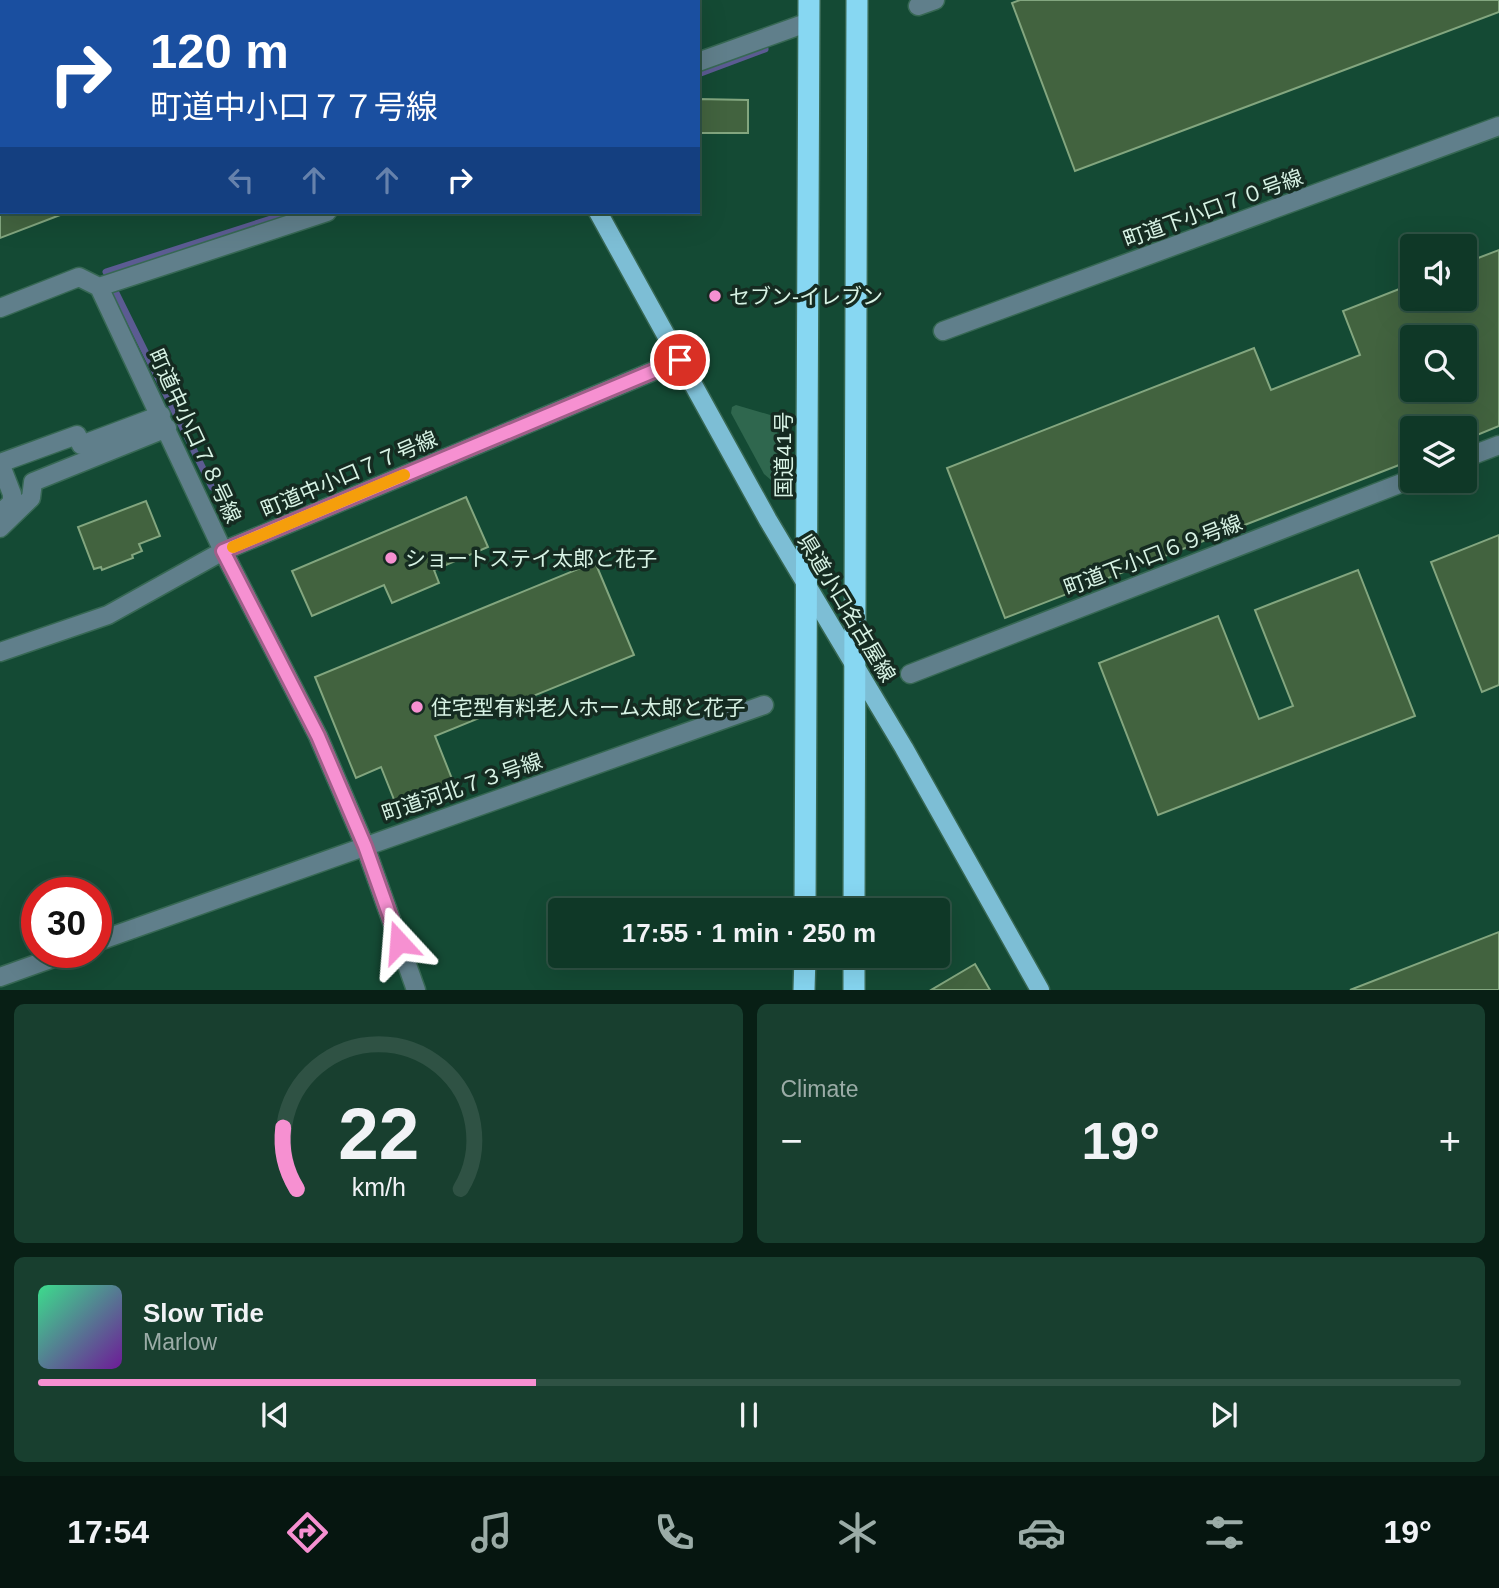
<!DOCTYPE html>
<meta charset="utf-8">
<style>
body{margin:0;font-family:Helvetica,"Noto Sans JP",sans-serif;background:#183f2f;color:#f1f3f6;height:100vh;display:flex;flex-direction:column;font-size:26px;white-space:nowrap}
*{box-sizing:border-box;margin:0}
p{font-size:23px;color:#9baca7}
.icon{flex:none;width:38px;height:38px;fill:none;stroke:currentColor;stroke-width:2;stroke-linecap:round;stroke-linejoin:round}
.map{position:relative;height:990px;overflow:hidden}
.drawer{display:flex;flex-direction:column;gap:14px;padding:14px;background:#081f15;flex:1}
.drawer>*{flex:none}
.guide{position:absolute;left:0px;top:0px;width:700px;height:214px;box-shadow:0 7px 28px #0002,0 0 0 2px #2f5244;background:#1a4fa0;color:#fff;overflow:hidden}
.fabs{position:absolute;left:1400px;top:234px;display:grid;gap:14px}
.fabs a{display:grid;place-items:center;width:77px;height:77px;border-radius:7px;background:#0f3827;box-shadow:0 7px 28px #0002,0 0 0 2px #2f5244;font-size:35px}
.speed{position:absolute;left:21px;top:877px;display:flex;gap:14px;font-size:35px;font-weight:700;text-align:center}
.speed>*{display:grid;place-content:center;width:91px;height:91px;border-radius:50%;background:#0f3827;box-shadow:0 7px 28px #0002,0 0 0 2px #2f5244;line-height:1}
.speed .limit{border:10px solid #d22;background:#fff;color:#111}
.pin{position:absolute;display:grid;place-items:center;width:60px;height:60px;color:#fff;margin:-30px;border:4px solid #fff;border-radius:50%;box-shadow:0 2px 7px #0007}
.me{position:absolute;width:77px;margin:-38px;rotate:341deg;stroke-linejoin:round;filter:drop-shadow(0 0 5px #0008)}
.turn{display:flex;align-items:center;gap:24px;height:147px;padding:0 35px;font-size:32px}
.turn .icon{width:91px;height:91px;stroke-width:2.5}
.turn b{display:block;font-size:49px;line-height:60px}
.lanes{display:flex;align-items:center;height:66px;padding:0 35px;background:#0003;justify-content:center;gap:35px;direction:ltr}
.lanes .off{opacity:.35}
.big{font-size:52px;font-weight:800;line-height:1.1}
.drawer .tile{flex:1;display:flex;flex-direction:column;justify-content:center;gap:10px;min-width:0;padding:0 24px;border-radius:10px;background:#183f2f}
.drawer .dial{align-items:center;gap:0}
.dial svg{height:182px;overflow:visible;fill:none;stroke:#2f5244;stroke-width:7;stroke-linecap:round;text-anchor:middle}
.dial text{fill:#f1f3f6;stroke:none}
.song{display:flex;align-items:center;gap:21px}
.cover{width:84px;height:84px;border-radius:10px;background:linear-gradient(135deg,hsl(150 70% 55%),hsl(280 70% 35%))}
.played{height:7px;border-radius:4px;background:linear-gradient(90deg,#f690d1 35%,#2f5244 35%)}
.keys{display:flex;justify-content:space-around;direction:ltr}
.heat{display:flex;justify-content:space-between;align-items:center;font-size:38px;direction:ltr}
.drawer .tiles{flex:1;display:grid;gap:14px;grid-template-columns:1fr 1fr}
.tile:last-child{grid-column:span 2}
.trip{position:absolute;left:548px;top:898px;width:402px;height:70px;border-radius:7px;background:#0f3827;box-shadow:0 7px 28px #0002,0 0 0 2px #2f5244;font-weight:800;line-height:70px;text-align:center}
.tab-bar{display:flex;height:112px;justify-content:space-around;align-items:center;background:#061610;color:#9baca7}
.tab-bar .icon{width:49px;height:49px}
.tab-bar .selected{color:#f690d1}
.tab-bar b{font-size:32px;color:#f1f3f6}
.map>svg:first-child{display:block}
</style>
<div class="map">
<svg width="1499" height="990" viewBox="0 0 1499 990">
<rect width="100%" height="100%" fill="#144a34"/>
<path fill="#2f674e" d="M736 405 777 417 778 480H771L764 474 731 413 732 407Z"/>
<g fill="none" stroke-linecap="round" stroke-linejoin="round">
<path stroke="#5b5b92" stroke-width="7" d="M698 74 765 49
M106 272 293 212
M116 293 212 487"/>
</g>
<path fill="#42633f" stroke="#83a67f" stroke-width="2" fill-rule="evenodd" d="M0 0H247L248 2H2V212H68L0 238Z
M1020 0H1499V12L1075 171 1012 3Z
M698 99 748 100V133H698Z
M1499 250V426L1465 440V429H1412V460L1005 618 947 468 1254 348 1271 390 1360 355 1343 311 1412 284V299H1465V263ZM1412 338H1465V390H1412Z
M466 497 488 547 434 570 439 583 392 603 384 585 312 616 292 571Z
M146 501 160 536 139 544 142 551 132 555 133 558 102 570 101 567 94 569 78 527Z
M1499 535V685L1482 692 1431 562Z
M595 562 634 655 435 736 454 784 397 807 381 767 356 778 315 677Z
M1358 570 1415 716 1158 815 1099 663 1218 616 1259 719 1293 706 1255 610Z
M1499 932V990H1350Z
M975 964 990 990H931Z"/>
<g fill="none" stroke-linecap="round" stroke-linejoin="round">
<defs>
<path id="minor" d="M918 6 935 0
M698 62 809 22
M99 287 223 551 318 736 365 846 416 990
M0 308 79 277 99 287 327 212
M943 331 1499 126
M1465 458 1499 445
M0 514 12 502V494L0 463 77 435 81 445 161 415
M0 528 31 498 33 482 167 428
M0 652 108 615 223 551 680 360
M910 674 1412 479
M96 942 764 705
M0 977 70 952"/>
<path id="major" d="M482 0 483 2
M598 212 768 520 904 748 1040 990"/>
<path id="highway" d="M805 910 809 0
M854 910 857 0
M804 990 805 956
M854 990V956"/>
</defs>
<use href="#minor" stroke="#376854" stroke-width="21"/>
<use href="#major" stroke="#376854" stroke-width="21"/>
<use href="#highway" stroke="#376854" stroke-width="24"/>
<use href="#minor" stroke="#607f8b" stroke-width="18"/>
<use href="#major" stroke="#7dbed5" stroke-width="18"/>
<use href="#highway" stroke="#87d7f2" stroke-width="21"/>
</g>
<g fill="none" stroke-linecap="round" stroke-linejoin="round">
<defs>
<path id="route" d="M399 942 365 846 318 736 223 551 680 360"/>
</defs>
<use href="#route" stroke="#a05e88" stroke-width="18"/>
<use href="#route" stroke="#f690d1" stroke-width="12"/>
<path stroke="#f59e0b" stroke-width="12" d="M233 547 404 475"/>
</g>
<g fill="#f690d1" stroke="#152b21" stroke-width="2.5">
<circle cx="715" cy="296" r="7"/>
<circle cx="391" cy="558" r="7"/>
<circle cx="417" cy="707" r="7"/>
</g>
<g text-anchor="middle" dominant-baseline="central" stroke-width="7" stroke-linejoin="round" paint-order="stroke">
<g font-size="21" fill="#d7f2e4" stroke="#152b21">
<text transform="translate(1213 208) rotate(-20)">町道下小口７０号線</text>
<text transform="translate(195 436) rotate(65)">町道中小口７８号線</text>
<text transform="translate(783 455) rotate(-90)">国道41号</text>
<text transform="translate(349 474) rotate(-23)">町道中小口７７号線</text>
<text transform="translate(1153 555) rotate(-21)">町道下小口６９号線</text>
<text transform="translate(847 608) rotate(59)">県道小口名古屋線</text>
<text transform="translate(462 787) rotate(-19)">町道河北７３号線</text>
</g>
<g font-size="21" fill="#d7f2e4" stroke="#152b21" text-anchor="start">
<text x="729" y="296">セブン-イレブン</text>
<text x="405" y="558">ショートステイ太郎と花子</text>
<text x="431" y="707">住宅型有料老人ホーム太郎と花子</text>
</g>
</g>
</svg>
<div class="fabs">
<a><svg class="icon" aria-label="sound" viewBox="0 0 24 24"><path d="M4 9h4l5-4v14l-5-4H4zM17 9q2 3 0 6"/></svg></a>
<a><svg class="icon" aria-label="search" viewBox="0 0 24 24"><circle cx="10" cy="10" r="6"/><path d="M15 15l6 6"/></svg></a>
<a><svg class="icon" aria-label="layers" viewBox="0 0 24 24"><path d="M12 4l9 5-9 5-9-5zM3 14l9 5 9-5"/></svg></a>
</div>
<div class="speed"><div class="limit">30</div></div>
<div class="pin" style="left:680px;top:360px;background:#d93025"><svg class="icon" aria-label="arrive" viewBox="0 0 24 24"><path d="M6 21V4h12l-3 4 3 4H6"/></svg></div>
<svg class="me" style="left:399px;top:942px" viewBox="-20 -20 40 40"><path d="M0-17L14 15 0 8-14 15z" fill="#f690d1" stroke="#fff" stroke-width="4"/></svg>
<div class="trip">17:55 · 1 min · 250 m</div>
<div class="guide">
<div class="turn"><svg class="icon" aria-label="right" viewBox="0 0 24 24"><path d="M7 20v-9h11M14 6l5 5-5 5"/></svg><div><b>120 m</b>町道中小口７７号線</div></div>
<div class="lanes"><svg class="icon off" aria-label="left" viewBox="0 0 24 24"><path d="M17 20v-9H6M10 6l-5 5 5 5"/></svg><svg class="icon off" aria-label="ahead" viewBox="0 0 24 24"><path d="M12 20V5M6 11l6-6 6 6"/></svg><svg class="icon off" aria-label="ahead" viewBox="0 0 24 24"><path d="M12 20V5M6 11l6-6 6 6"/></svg><svg class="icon" aria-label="right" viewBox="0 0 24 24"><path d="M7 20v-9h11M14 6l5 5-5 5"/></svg></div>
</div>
</div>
<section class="drawer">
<div class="tiles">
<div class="tile dial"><svg viewBox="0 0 100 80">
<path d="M14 69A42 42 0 1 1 86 69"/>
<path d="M14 69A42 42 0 0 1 8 42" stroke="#f690d1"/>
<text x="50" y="56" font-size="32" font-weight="700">22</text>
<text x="50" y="72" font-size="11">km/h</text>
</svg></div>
<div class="tile"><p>Climate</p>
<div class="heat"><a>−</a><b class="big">19°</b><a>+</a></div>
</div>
<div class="tile">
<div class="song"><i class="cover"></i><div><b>Slow Tide</b><p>Marlow</p></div></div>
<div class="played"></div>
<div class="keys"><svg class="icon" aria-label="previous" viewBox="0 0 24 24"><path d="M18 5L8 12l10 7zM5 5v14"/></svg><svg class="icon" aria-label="pause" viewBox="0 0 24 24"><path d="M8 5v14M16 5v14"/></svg><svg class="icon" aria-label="next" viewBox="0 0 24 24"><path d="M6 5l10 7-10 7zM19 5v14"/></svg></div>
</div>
</div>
</section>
<nav class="tab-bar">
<b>17:54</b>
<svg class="icon selected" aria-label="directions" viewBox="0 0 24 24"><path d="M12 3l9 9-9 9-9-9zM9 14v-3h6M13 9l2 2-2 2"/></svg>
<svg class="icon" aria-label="music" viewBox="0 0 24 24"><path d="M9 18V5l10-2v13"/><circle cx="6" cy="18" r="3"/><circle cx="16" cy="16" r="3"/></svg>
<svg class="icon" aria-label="phone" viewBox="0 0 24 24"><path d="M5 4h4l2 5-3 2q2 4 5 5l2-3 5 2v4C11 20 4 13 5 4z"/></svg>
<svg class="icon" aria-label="climate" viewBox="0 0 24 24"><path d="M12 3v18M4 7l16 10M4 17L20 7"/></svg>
<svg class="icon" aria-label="car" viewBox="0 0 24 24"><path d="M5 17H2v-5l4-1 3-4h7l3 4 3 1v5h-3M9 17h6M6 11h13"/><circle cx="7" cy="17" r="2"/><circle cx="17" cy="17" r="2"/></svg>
<svg class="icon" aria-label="filters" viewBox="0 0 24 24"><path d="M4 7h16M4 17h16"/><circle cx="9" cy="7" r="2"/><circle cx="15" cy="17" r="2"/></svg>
<b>19°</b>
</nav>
